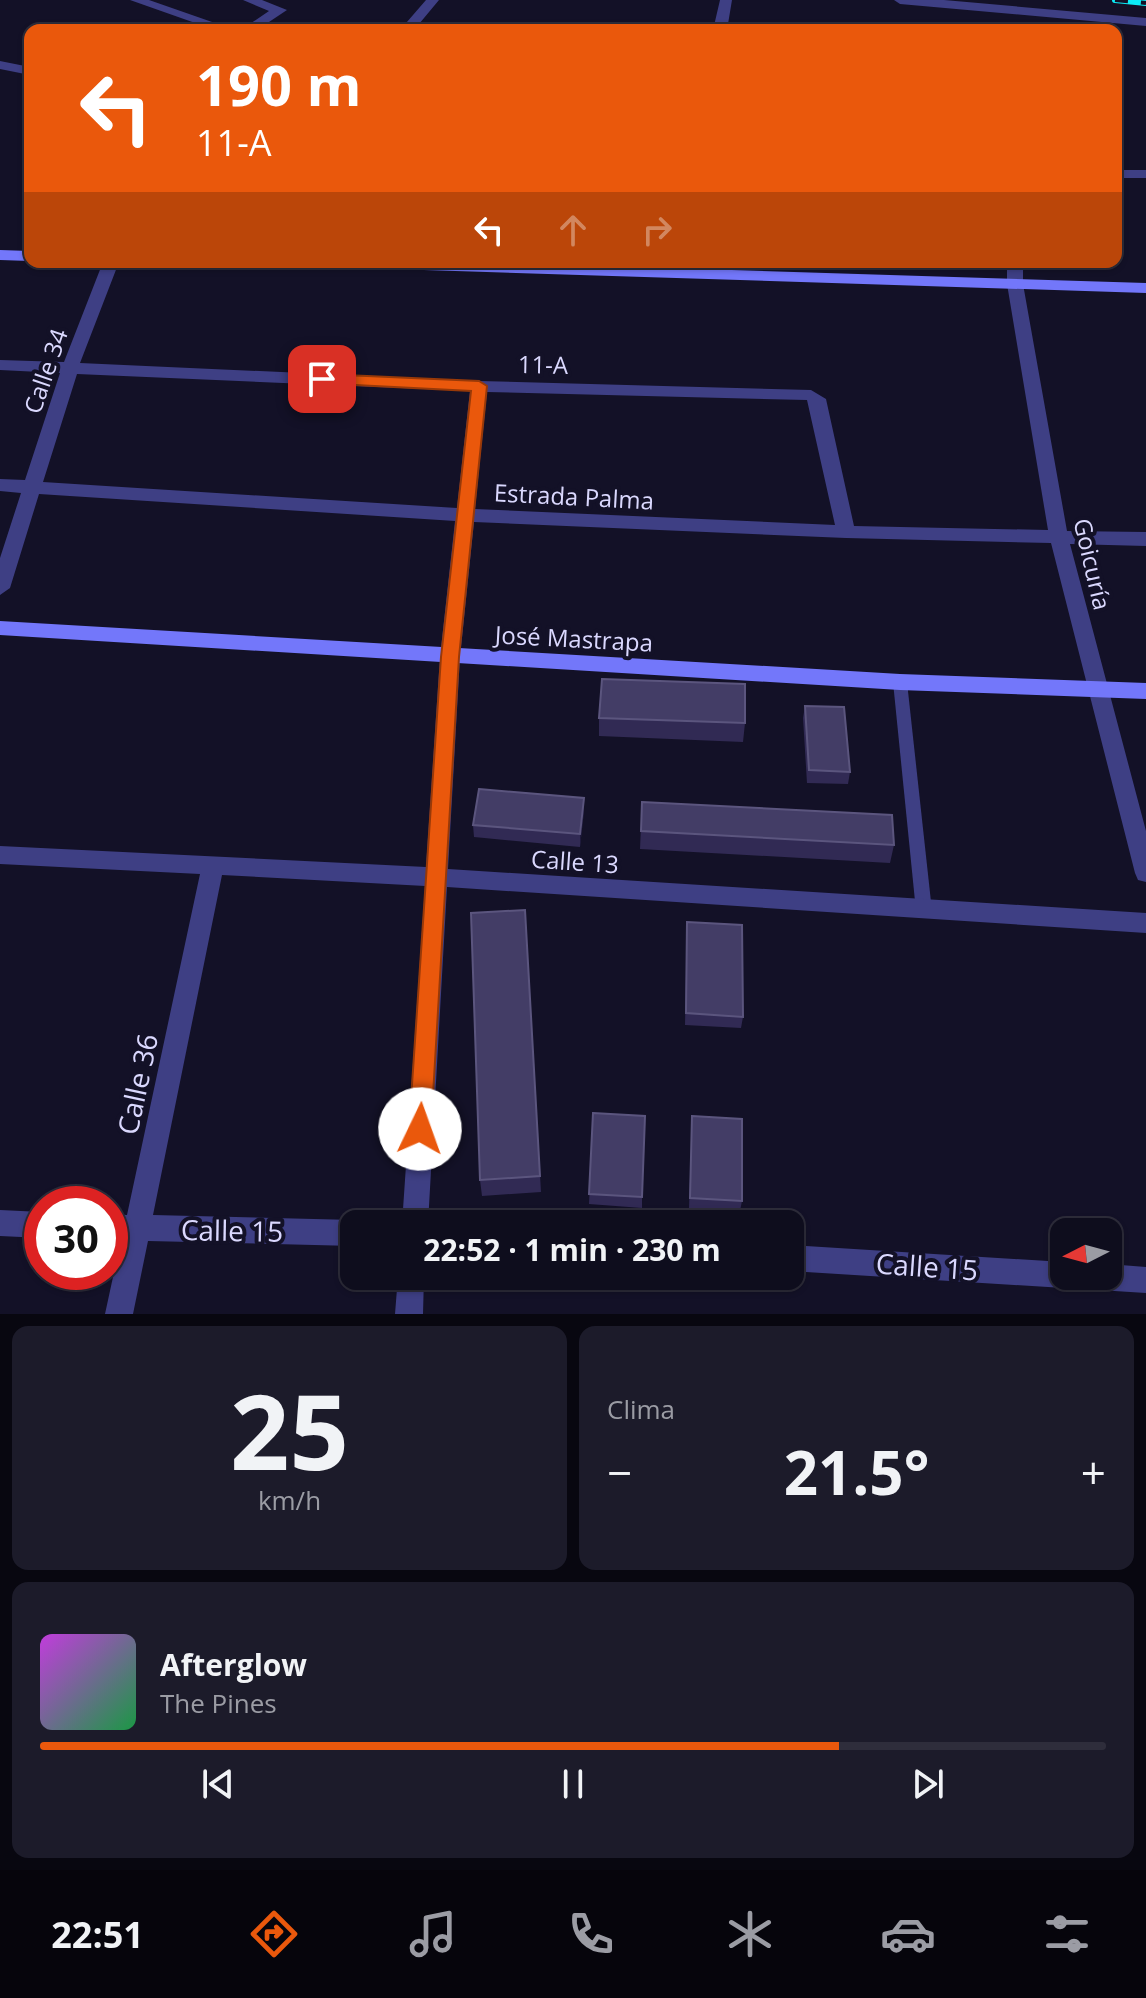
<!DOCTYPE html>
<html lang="es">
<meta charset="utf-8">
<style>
body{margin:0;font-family:"Open Sans",sans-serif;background:#1c1b2a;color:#f1f3f6;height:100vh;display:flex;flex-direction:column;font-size:30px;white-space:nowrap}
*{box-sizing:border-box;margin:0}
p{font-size:26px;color:#9b9ca4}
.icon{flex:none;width:44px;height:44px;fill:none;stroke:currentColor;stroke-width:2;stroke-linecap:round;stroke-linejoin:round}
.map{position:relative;height:1314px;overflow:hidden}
.side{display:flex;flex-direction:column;gap:12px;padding:12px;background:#080710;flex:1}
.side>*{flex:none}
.guide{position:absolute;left:24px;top:24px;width:1098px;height:244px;border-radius:16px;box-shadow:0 2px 6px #0004,0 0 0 2px #2e2d3b;background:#ea580c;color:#fff;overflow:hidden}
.needle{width:52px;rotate:264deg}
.fabs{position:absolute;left:1050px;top:1218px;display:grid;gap:16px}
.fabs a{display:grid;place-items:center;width:72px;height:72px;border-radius:16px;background:#0e0d1d;box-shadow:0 2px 6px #0004,0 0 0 2px #2e2d3b;font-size:40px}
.speed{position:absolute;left:24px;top:1186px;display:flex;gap:16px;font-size:40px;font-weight:700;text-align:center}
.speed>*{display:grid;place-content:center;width:104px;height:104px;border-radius:50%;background:#0e0d1d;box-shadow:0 2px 6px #0004,0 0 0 2px #2e2d3b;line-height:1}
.speed .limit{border:12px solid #d22;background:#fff;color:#111}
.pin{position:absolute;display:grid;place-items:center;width:68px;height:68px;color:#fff;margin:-34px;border-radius:16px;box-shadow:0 4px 12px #0006}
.me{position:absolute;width:88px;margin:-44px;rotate:3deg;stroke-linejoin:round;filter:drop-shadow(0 0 6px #0008)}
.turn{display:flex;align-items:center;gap:28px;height:168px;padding:0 40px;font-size:36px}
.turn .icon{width:104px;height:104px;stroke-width:2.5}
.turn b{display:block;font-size:56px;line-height:68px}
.lanes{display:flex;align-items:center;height:76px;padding:0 40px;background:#0003;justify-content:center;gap:40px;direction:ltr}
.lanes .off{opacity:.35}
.big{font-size:60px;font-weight:700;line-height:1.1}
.side .widget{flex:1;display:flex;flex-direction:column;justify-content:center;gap:12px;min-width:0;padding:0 28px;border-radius:16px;background:#1c1b2a}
.side .dial{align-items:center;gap:0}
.dial b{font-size:104px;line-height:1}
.song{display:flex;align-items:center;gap:24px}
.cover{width:96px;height:96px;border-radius:12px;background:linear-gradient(135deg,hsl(290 70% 55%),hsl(140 70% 35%))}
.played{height:8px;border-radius:4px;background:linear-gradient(90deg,#ea580c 75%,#2e2d3b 75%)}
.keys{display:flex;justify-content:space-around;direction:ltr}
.heat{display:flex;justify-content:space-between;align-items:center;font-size:44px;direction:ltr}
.side .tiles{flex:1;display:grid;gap:12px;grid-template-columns:1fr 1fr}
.widget:last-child{grid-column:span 2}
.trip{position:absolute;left:340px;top:1210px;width:464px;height:80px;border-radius:16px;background:#0e0d1d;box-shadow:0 2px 6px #0004,0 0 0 2px #2e2d3b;font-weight:700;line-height:80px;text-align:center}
.menu{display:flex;height:128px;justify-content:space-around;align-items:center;background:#06050c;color:#9b9ca4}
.menu .icon{width:56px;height:56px}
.menu .on{color:#ea580c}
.menu b{font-size:36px;color:#f1f3f6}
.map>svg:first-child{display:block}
</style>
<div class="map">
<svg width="1146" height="1314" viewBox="0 0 1146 1314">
<rect width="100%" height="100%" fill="#131127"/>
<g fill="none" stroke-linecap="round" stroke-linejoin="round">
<path fill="#3e3f84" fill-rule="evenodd" d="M900 677 905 678 907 682 932 911 930 916 924 918 918 916 916 911 893 682 895 678Z"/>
<path fill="#3e3f84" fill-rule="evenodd" d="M130 0H149L235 30H215Z
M243 0H262L287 10 257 30H241L269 11Z
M426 0H439L414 30H400Z
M720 0H732L727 30H713Z
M894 0H944L1146 18V26L900 4Z
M0 61 30 67V75L0 69Z
M1116 170H1146V178H1116Z
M103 262H119L80 363 479 381 811 390 826 399 854 526 1048 530 1007 284V262H1023V284L1067 531 1146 532V546L1070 544 1146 831V882L1138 880 1135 873 1051 543 846 538 474 522 460 657 448 869 1146 913V933L447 887 428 1224H402L425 886 222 875 153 1215 354 1220 363 1224H354V1246L148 1241 133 1314H105L121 1240H110V1214L127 1215 200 874 0 864V846L426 867 440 657 455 521 39 494 10 588 0 595V558L21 493 0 491V479L25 480 60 373 0 370V360L64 362ZM77 374 470 391 457 508 43 482ZM487 392 807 400 835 525 475 509Z
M0 1210 42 1212V1238L0 1236Z
M790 1245 1064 1262V1276H1108V1264L1146 1267V1293L1083 1289 1073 1284 1064 1288 790 1271Z
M398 1276H424L423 1314H395Z"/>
<path fill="#7377fa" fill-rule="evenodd" d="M0 250 30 251V261L0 260Z
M322 262H479L1146 283V293L330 267Z
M0 621 900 674 1146 683V699L900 690 0 635Z"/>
<defs>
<path id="rail" d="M1115 0 1146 3"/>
</defs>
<use href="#rail" stroke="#0cecf6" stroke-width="6"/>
<use href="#rail" stroke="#131127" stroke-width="4" stroke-dasharray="13" stroke-linecap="butt"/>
</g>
<path fill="#312a54" d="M805 706 850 772 848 784 807 783 803 718Z
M599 718 745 723 743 742 599 736Z
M584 798V811L580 847 474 837 473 825Z
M642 802 894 845 890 863 640 849Z
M525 910 541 1192 482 1196 480 1180Z
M687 922 743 1017 741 1028 685 1025Z
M593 1113 642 1197V1208L589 1204Z
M692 1116 742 1201 740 1211 689 1208Z"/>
<path fill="#1d183a" d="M584 798V811L580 847V834Z"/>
<path fill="#433d66" stroke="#5b557e" stroke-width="2" d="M602 679 745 684V723L599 718Z
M805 706 844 707 850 772 809 770Z
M479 789 584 798 580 834 473 825Z
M642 802 892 815 894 845 641 831Z
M525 910 540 1176 480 1180 471 913Z
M687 922 742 925 743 1017 686 1013Z
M593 1113 645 1116 642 1197 589 1194Z
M692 1116 742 1119V1201L690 1198Z"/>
<path fill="#ea580c" stroke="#983908" stroke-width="2" d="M322 374 479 381 487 386 459 657 431 1129 428 1137 420 1140 412 1137 409 1129 441 657 471 391 316 383 314 379Z"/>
<g text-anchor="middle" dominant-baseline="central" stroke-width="8" stroke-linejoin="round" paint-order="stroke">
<g font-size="24" fill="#dad8fe" stroke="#131127">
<text transform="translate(543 364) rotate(1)">11-A</text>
<text transform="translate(45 371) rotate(-71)">Calle 34</text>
<text transform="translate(574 496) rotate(3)">Estrada Palma</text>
<text transform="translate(1093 564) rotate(77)">Goicuría</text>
<text transform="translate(574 638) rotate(3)">José Mastrapa</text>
<text transform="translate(575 861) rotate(4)">Calle 13</text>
</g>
<g font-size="28" fill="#dad8fe" stroke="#131127">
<text transform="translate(137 1084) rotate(-78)">Calle 36</text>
<text transform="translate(232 1230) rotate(1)">Calle 15</text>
<text transform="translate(927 1266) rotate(4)">Calle 15</text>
</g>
</g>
</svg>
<div class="fabs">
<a><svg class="needle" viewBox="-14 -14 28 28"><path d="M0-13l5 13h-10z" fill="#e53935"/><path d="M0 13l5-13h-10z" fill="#9b9ca4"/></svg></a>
</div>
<div class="speed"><div class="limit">30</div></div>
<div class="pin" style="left:322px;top:379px;background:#d93025"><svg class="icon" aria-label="arrive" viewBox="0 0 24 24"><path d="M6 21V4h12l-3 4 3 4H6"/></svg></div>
<svg class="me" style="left:420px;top:1129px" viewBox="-20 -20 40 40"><circle r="19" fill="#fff"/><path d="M0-13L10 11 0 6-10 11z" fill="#ea580c"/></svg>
<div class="trip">22:52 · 1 min · 230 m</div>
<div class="guide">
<div class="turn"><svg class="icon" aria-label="left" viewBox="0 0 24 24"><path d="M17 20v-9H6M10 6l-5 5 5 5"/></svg><div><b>190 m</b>11-A</div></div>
<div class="lanes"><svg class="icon" aria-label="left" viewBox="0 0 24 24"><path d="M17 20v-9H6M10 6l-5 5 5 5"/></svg><svg class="icon off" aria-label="ahead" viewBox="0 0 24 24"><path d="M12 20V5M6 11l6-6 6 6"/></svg><svg class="icon off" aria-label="right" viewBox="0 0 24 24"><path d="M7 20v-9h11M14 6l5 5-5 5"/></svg></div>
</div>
</div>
<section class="side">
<div class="tiles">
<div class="widget dial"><b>25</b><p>km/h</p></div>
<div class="widget"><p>Clima</p>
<div class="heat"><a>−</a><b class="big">21.5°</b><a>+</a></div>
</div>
<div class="widget">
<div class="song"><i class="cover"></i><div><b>Afterglow</b><p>The Pines</p></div></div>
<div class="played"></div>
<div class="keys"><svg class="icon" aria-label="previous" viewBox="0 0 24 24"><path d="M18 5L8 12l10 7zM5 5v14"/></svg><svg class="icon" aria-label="pause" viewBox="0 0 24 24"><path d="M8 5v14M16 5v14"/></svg><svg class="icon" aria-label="next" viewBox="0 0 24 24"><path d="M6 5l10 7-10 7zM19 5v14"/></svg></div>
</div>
</div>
</section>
<nav class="menu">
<b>22:51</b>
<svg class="icon on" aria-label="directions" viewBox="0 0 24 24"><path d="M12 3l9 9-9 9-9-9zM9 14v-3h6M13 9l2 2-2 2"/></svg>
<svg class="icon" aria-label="music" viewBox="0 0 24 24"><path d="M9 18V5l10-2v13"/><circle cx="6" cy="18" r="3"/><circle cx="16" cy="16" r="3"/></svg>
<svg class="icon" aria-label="phone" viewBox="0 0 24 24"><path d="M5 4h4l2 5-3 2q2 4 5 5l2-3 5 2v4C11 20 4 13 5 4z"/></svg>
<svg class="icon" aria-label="climate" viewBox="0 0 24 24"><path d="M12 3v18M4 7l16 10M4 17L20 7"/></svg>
<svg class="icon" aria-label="car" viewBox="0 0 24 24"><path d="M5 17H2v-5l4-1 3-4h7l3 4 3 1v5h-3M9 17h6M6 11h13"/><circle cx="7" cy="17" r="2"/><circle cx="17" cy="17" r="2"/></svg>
<svg class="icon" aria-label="filters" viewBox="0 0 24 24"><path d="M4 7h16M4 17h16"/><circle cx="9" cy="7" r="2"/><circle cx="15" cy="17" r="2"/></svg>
</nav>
